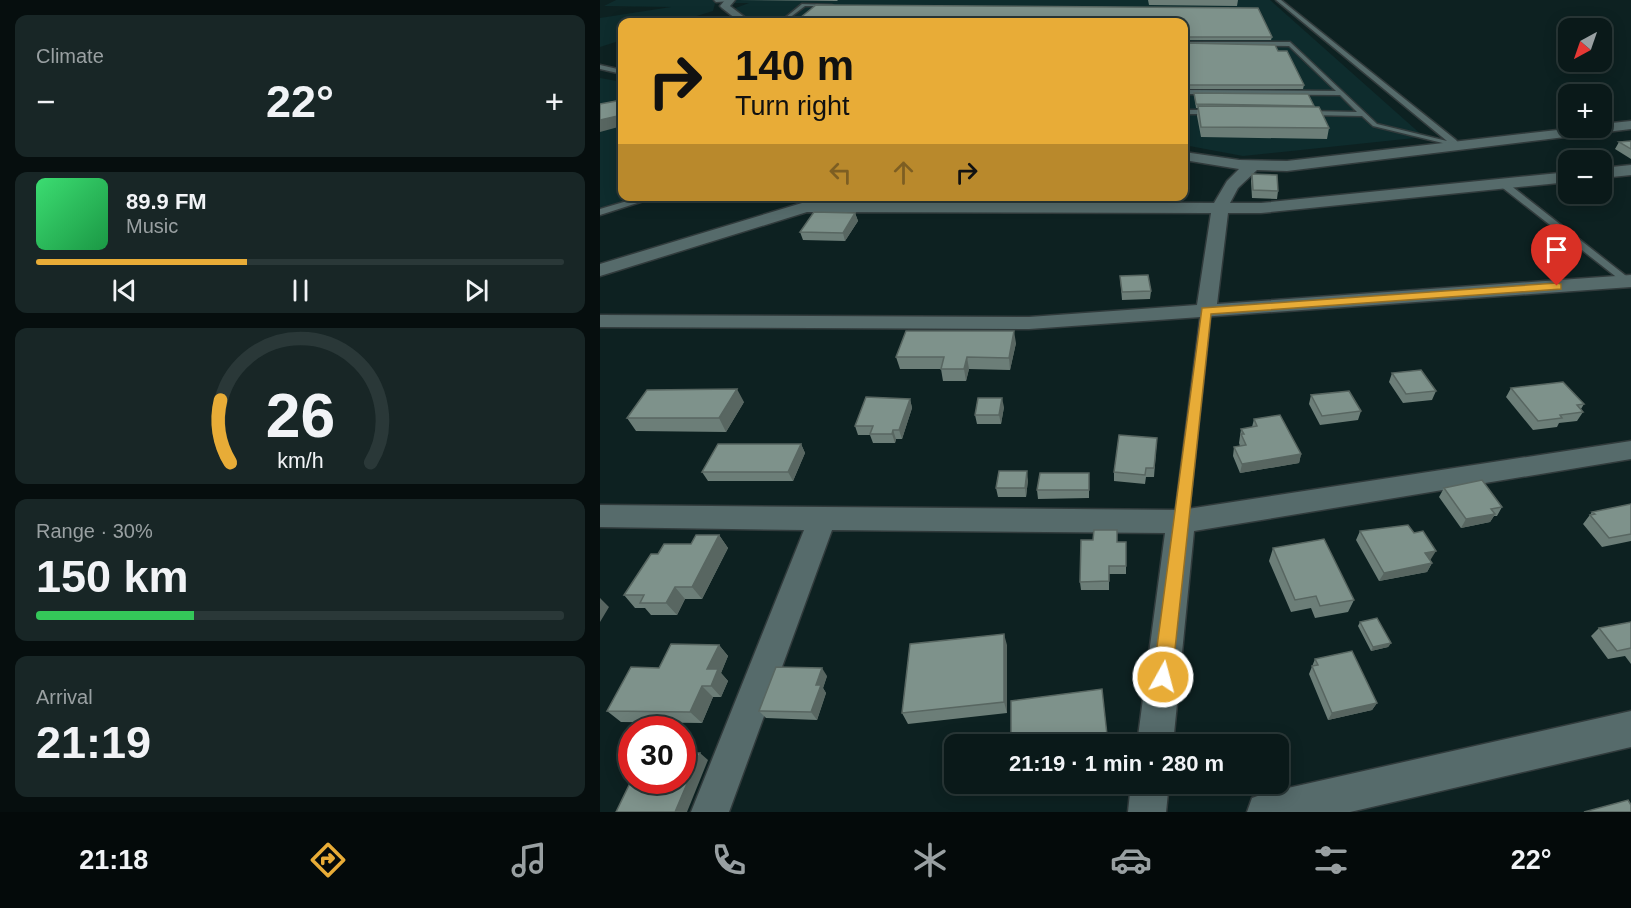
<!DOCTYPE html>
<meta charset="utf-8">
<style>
body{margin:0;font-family:Helvetica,sans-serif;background:#182626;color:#f1f3f6;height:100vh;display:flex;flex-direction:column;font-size:22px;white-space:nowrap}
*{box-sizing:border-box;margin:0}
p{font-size:20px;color:#99a0a2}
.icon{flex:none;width:33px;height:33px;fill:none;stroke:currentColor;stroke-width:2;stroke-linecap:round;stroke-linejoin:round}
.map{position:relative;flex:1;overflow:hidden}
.side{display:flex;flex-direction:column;gap:15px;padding:15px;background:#060e0e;width:600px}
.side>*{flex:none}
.banner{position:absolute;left:18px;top:18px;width:570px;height:183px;border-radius:12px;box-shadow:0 3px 15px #0003,0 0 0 2px #2a3838;background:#e8ac37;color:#111;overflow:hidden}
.needle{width:39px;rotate:220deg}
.buttons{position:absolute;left:958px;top:18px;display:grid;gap:12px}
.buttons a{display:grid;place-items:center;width:54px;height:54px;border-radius:12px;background:#0a1919;box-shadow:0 3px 15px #0003,0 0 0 2px #2a3838;font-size:30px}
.speed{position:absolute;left:18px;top:716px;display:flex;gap:12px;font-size:30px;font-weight:700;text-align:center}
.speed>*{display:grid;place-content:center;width:78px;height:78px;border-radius:50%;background:#0a1919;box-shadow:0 3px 15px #0003,0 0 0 2px #2a3838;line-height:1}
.speed .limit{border:9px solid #d22;background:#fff;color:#111}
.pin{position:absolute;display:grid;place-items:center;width:51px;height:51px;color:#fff;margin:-62px -26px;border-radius:50% 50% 50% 0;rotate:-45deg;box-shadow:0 0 6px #0007}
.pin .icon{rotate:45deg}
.me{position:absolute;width:66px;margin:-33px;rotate:7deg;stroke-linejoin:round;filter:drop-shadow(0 0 4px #0008)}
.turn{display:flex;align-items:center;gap:21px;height:126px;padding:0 18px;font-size:27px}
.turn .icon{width:78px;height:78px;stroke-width:2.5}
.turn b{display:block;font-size:42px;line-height:51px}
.lanes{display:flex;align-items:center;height:57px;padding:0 18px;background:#0003;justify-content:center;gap:30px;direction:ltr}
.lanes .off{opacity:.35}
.big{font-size:45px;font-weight:700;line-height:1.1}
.side .tile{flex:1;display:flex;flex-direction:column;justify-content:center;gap:9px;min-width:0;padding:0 21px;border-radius:12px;background:#182626}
.side .dial{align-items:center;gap:0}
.dial svg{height:156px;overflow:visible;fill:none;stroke:#2a3838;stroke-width:7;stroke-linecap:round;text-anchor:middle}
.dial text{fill:#f1f3f6;stroke:none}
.song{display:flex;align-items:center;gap:18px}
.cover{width:72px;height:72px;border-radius:9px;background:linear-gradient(135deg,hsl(140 70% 55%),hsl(140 70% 35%))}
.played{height:6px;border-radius:3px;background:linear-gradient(90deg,#e8ac37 40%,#2a3838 40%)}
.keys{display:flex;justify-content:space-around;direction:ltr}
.heat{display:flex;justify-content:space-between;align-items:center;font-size:33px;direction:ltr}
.charge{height:9px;border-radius:4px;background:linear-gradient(90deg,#34c759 30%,#2a3838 0)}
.trip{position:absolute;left:344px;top:734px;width:345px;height:60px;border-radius:12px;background:#0a1919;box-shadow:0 3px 15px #0003,0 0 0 2px #2a3838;font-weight:700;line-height:60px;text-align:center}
.menu{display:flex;height:96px;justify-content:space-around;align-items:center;background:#040a0a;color:#99a0a2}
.menu .icon{width:42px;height:42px}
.menu .active{color:#e8ac37}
.menu b{font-size:27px;color:#f1f3f6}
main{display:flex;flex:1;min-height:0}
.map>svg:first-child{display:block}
</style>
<main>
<section class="side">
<div class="tile"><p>Climate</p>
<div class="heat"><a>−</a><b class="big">22°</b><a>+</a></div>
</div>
<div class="tile">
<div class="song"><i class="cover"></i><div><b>89.9 FM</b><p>Music</p></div></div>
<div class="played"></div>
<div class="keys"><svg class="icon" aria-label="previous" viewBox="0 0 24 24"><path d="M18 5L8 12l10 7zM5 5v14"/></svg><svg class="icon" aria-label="pause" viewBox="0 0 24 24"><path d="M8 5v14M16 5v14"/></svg><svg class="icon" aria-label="next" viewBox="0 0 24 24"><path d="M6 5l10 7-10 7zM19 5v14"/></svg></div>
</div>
<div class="tile dial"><svg viewBox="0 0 100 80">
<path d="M14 69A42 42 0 1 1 86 69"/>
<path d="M14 69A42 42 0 0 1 9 37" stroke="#e8ac37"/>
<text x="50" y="56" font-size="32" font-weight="700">26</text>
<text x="50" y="72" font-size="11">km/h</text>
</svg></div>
<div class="tile"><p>Range · 30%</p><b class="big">150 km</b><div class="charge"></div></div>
<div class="tile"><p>Arrival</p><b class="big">21:19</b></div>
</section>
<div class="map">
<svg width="1031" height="812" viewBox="0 0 1031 812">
<rect width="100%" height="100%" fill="#0d2121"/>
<path fill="#0e2c2d" d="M16 0H116L113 11 77 22H22V40L0 47V18L71 7 4 6Z
M133 0H670L824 137 643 156 584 145V22H151L133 9 149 3H129Z
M0 78 22 82V196L43 197 0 208Z"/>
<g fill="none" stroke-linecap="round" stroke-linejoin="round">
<defs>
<path id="service" d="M114 0H131V1L116 2Z
M676 0H681L856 140 860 145 859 147 773 126 762 116 708 115 705 113 708 111 757 112 740 95 584 94V90L736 91 689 46 584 45V42H690L777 124 847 141Z
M202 4 232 5 234 6H205L184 22H180Z
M0 65 22 70V74L0 69Z
M584 110H612L615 112 612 114H584Z
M899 181H905L1030 279V283H1024L899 185Z
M44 196H59L0 215V209Z
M606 308 611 311 588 522 586 526 581 528 576 526 574 522 601 311Z"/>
<path id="minor" d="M125 0H135L130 6 151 22H140L122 8 120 6Z
M1031 121V129L687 171 657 170 638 188 630 203H661L969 172V182L661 213H628L617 304 1031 275V287L429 329 0 327V315L429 317 597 305 611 213 207 212 0 276V264L222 197 230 202 614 203 627 181 639 169 584 160V152L639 160 687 161 975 128H1002V124Z
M1031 165V175L1002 178V168Z
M1031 441V459L594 531 573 744H537L565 533 232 530 129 812H91L204 530 0 527V505L581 510Z
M1031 711V747L750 812H647L652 798 666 793Z
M531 783H569L566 812H528Z"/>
</defs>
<use href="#service" stroke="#313b3c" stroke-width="3"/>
<use href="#minor" stroke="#313b3c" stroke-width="3"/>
<use href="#service" fill="#566b6b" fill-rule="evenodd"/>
<use href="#minor" fill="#566b6b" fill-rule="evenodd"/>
</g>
<path fill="#6c7e78" d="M138 0H238L237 1Z
M548 0H638L637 6 549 5Z
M584 22 672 37 671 40H584V42Z
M584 43 678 51 704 85 703 89H584Z
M594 93 714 106 713 107 729 128 727 139 601 137 597 116 598 108H596Z
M1031 141V159L1015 149 1019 142Z
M652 174 678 191 677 199 652 198 651 181Z
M255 213 258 221 245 241 203 240 200 232Z
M520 276 551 291 550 299 522 300Z
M416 343 410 370 369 369 366 381H343L341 369H300L296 357Z
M792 373 836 391 832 400 803 403 789 382Z
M911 388 984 404 981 409 983 412 977 421 959 423 957 427 933 430 906 397Z
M711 395 761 411 758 420 720 425 709 404Z
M310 399 312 408 302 439H296L295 443H273L270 435H258L255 426Z
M144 402 126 432 36 431 27 418Z
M404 407 401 424H377L375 415Z
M654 419 701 454 699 463 640 473 633 456 634 447 640 446 639 443 641 429 652 427Z
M557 438 554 477H546L545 484 514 481V472Z
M201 444 205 453 193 481H108L102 472Z
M489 473V498L438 499 437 490Z
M428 480 426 497H398L396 488Z
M844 488 902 507 897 516H894L890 522 861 528 839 497Z
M1031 504V541L1002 547 983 524 992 512Z
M760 531 831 559 830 560 832 563 827 572 779 581 756 540Z
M119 535 128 548 102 599H85L77 615H51L45 608H35L24 595 58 554Z
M517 542H526V574H509V590H481L480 582Z
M673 548 754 600 748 612 715 618 711 608 691 612 669 561Z
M760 622 791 643 788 647 771 651 758 626Z
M1031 622V664L1025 656 1008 659 991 636 999 628Z
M119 645 128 656 121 673 128 681 121 697H113L102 723 21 722 7 711 59 668Z
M407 645V713L308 724 302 713Z
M715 659 777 703 772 710 728 720 709 674Z
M227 676 223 688 226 693 217 720 166 718 159 711Z
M411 701 508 744H413L411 737Z"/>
<path fill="#586661" d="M22 115V126L0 132V120Z
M255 213 258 221 245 241 243 233Z
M414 331 416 343 410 370 409 358Z
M367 357 369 369 366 381 364 369Z
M137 389 144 402 126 432 119 418Z
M402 398 404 407 401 424 399 415Z
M310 399 312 408 302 439 299 430Z
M293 430 296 439 295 443 292 434Z
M201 444 205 453 193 481 188 472Z
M701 454 699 463 640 473 642 464Z
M427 471 428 480 426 497 425 488Z
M895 514 890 522 861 528 866 519Z
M119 535 128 548 102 599 92 587Z
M836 551 831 559 821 561 825 553Z
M832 563 827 572 779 581 784 573Z
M75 587 85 599 77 615 66 603Z
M0 598 9 607 0 622Z
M404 634 407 645V713L404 702Z
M791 643 788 647 771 651 773 647Z
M119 645 128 656 121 673 128 681 121 697 111 686 107 669Z
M222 668 227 676 223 688 226 693 217 720 211 712 216 685Z
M102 686 113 697 102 723 90 712Z
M777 703 772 710 728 720 732 713Z
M100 753 108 760 87 812H75Z"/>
<path fill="#7e928b" stroke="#586661" stroke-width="1.5" d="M216 5 658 8 672 37H584V40V22H195Z
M584 43 675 45 678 51H687L704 85H584Z
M594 93 708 94 714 106 596 104Z
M22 100V115L0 120V104Z
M598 106 719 107 729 128 601 127Z
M1031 141V149L1019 142Z
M652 174 677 175 678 191 653 190Z
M214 212 255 213 243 233 200 232Z
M548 275 551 291 522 292 520 276Z
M306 331H414L409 358 367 357 364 369H341L344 357H296Z
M821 370 836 391 806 394 792 373Z
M963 382 984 404 977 405 983 412 960 415 962 418 938 421 911 388Z
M137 389 119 418H27L47 390Z
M749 391 761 411 722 416 711 395Z
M266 397 310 399 299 430H293L292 434H270L273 426H255Z
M378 398H402L399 415H375Z
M680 415 701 454 642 464 634 447 646 445 641 434H644L641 429 657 426 654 419Z
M519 435 557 438 554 468H546L545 475 514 472Z
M118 444H201L188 472H102Z
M399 471H427L425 488H396Z
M440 473H489V490H437Z
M882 480 902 507 891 509 895 514 866 519 844 488Z
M1031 504V534L1009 538 990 515 995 514 992 512Z
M808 525 814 533 823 531 836 551 825 553 832 563 784 573 760 531Z
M494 530H517V542H526V566H509V581L480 582 481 540H493Z
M96 535H119L92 587H75L66 603H40L44 595H24L51 554H58L64 544H91Z
M724 539 754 600 720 606 716 596 695 600 673 548Z
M777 618 791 643 773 647 760 622Z
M1031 622V648L1017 651 999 628Z
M404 634V702L302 713 310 644Z
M71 644 119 645 107 669H118L111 686H102L90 712 7 711 31 667 59 668Z
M752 651 777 703 732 713 712 666 718 665 715 659Z
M176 667 222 668 216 685H221L211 712 159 711Z
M502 689 508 744H430L429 734 411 737V701Z
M82 753H100L75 812H16L32 779 82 780Z
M1028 800 1031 805V812H984Z"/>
<path fill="#e8ac37" stroke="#977024" stroke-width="1.5" d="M957 283 961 284V289L611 314 572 677 569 684 563 687 556 684 553 677 602 308Z"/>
</svg>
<div class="buttons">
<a><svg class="needle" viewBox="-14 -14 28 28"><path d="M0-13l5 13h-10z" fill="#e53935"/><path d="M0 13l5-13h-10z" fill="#99a0a2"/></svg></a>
<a>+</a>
<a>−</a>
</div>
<div class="speed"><div class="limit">30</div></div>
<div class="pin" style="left:957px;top:286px;background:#d93025"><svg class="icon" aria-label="arrive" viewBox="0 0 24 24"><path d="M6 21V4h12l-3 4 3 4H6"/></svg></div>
<svg class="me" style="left:563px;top:677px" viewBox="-20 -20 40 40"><circle r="17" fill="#e8ac37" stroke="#fff" stroke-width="3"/><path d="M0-11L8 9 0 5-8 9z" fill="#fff"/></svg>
<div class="trip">21:19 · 1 min · 280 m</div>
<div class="banner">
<div class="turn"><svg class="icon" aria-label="right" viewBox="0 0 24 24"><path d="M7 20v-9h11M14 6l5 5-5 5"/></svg><div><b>140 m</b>Turn right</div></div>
<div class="lanes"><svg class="icon off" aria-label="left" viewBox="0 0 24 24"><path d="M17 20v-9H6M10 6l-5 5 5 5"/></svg><svg class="icon off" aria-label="ahead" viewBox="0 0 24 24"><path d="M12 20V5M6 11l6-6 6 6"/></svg><svg class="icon" aria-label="right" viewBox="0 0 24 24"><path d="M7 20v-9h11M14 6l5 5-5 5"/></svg></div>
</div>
</div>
</main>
<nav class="menu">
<b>21:18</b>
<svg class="icon active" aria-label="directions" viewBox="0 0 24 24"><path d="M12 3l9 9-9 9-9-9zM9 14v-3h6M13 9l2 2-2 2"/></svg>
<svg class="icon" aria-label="music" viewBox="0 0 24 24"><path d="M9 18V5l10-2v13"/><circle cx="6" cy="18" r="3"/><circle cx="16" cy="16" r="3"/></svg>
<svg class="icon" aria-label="phone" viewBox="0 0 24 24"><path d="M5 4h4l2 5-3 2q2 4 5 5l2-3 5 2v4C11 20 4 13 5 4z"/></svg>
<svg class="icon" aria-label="climate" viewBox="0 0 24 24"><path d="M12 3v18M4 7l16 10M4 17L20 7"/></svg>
<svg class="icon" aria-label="car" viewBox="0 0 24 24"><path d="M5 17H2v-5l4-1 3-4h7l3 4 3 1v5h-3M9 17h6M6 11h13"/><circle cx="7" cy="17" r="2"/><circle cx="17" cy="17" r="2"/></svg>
<svg class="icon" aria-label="filters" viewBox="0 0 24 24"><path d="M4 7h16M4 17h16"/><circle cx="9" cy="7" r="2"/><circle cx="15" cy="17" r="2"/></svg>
<b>22°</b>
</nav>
